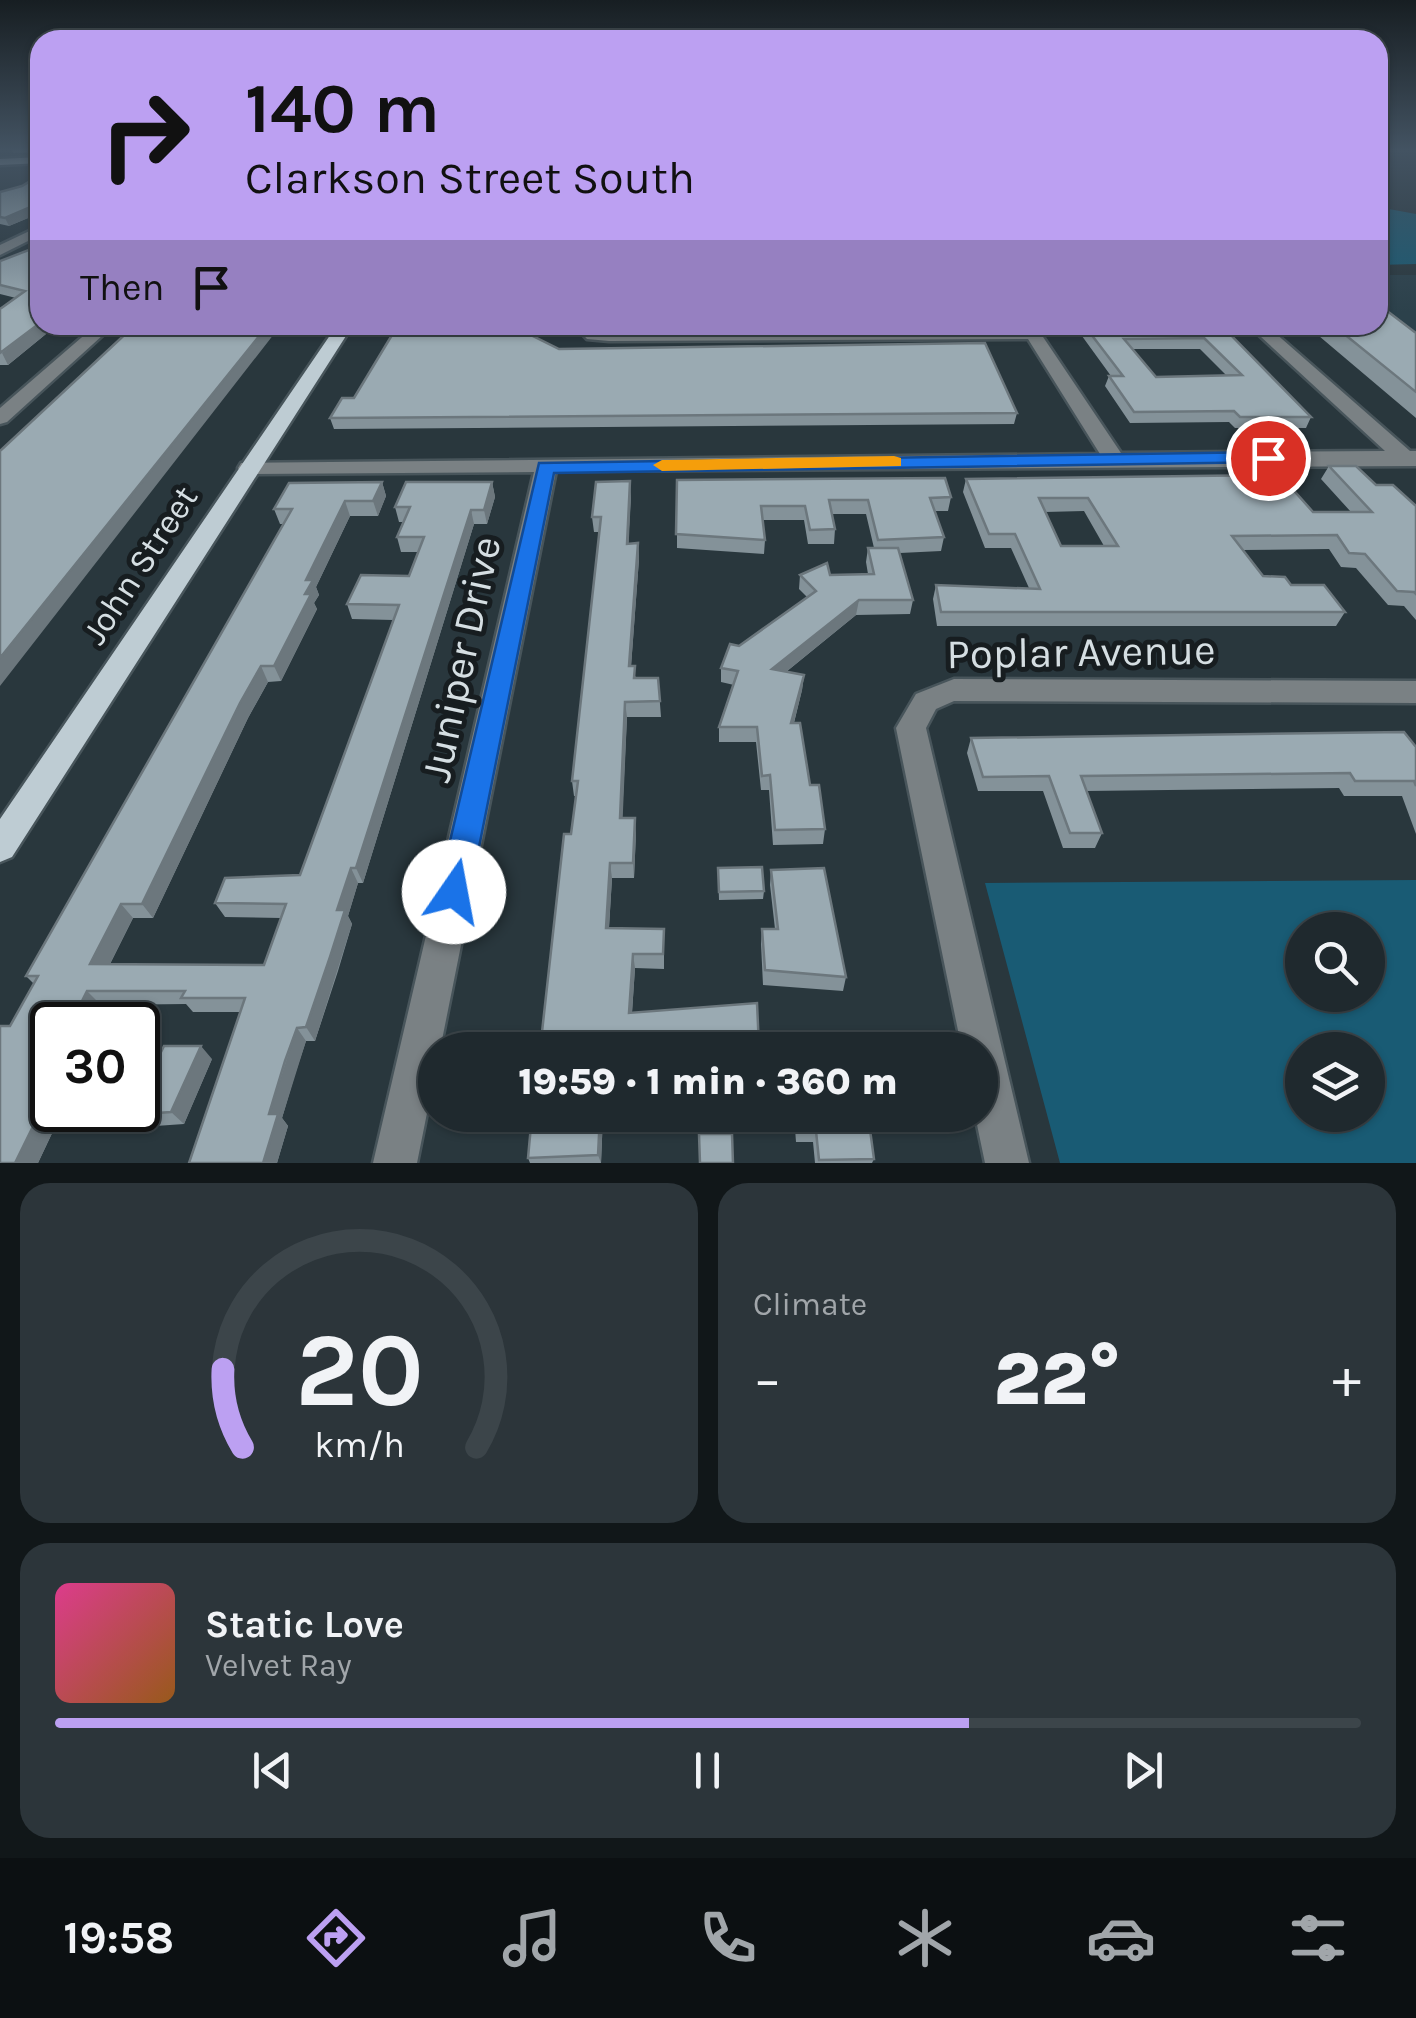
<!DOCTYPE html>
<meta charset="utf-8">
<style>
body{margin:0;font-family:Karla,sans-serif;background:#2c353a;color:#f1f3f6;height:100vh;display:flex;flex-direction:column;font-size:38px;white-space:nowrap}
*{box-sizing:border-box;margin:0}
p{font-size:32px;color:#a1a6aa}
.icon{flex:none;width:55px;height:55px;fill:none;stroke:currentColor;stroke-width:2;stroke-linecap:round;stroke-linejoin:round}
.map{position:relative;height:1163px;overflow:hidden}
.side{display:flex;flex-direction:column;gap:20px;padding:20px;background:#111719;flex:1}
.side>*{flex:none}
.banner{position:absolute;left:30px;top:30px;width:1358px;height:305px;border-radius:30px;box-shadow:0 2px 8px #0004,0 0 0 2px #3c454a;background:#bca0f2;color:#111;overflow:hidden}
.buttons{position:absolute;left:1285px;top:912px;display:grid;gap:20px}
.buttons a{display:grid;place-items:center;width:100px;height:100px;border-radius:50%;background:#1f292e;box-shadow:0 2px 8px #0004,0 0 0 2px #3c454a;font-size:50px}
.speed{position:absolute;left:30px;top:1002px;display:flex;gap:20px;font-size:50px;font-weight:700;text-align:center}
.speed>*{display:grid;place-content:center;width:130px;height:130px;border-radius:50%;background:#1f292e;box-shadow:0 2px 8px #0004,0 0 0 2px #3c454a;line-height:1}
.speed .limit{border:5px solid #111;border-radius:15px;background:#fff;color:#111}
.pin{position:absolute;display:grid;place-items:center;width:85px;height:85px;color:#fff;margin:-42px;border:5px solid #fff;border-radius:50%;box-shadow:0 2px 10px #0007}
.me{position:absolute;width:110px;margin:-55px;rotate:12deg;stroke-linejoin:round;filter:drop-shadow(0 0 8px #0008)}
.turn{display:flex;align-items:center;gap:35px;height:210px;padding:0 50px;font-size:45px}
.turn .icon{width:130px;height:130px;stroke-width:2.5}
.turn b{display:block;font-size:70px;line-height:85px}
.then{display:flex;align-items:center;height:95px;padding:0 50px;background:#0003;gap:20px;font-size:38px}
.big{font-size:75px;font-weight:800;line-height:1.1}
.side .card{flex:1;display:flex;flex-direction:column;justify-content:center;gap:15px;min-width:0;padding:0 35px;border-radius:30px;background:#2c353a}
.side .dial{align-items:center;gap:0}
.dial svg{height:260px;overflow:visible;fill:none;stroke:#3c454a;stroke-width:7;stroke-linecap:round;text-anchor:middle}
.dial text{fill:#f1f3f6;stroke:none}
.song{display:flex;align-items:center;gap:30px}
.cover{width:120px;height:120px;border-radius:15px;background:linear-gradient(135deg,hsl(330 70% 55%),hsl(30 70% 35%))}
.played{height:10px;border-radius:5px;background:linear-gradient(90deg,#bca0f2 70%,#3c454a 70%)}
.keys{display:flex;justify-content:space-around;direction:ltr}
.heat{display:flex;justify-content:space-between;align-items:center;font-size:55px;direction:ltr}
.side .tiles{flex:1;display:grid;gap:20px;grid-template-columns:1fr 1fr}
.card:last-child{grid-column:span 2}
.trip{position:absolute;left:418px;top:1032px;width:580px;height:100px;border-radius:50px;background:#1f292e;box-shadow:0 2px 8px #0004,0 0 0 2px #3c454a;font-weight:800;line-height:100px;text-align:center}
.menu{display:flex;height:160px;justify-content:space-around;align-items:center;background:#0c1012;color:#a1a6aa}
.menu .icon{width:70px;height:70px}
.menu .selected{color:#bca0f2}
.menu b{font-size:45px;color:#f1f3f6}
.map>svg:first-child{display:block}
</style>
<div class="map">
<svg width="1416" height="1163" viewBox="0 0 1416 1163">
<rect width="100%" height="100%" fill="#29373d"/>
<path fill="#2c414b" d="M1378 275H1416V345L1378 312Z"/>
<path fill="#195b74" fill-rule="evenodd" d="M1378 207 1416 214V264L1378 265Z
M1416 880V1163H1060L985 883ZM1302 930H1368V995H1302ZM1302 1050H1368V1115H1302Z"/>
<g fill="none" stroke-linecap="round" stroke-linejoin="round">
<defs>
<path id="minor" d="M40 226V235L0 255V245Z
M96 325H114L7 422 0 424V408Z
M574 325 609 331 1021 329 1019 325H1035L1121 453 1385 451 1248 325H1266L1410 451H1416V466L556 471 440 1050H435V1073L417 1163H373L534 472 249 474 241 473 238 468 241 463 1100 454 1028 339 609 341 587 339Z
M954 679 1416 681V703L954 701 936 709 926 728 1029 1163H985L975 1115H980V1050H962L896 728 916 694Z"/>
<path id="major" d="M40 157V163L0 165V159Z
M337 325H353L12 857 0 862V819Z"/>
</defs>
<use href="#minor" stroke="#48555b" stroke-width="5"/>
<use href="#major" stroke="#48555b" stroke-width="5"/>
<use href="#minor" fill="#7a8184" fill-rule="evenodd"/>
<use href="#major" fill="#beccd3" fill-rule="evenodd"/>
</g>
<path fill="#849299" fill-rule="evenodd" d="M11 149H40V152L13 153Z
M40 175V213L9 226 0 224V192L22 186Z
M29 250 40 325H57L8 365H0V309L16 298 0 294V261Z
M398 325H532L529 334 559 349 1017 413 1014 424 334 429 330 418 354 398Z
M1074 325H1221L1311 417 1306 428H1235L1229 422 1130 423 1105 386 1109 376H1111ZM1133 349H1200L1227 376 1156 377Z
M1306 325H1378L1416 333V418Z
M1329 466 1376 485 1416 506V620L1404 606 1388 605 1356 568 1341 567 1329 549 1242 550 1263 576 1291 585 1345 612 1336 626H937L933 599 936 585 1029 588 1011 548H985L963 492 966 479 1313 512H1351L1321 479ZM1084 511 1104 546H1061L1045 512Z
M677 480 951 497 948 511H935L944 537 941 551 900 553 913 600 910 614 856 615 786 672 804 675 802 690 794 723 810 785 825 829 823 844 773 845 769 790H761L756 742H719V727L734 685 721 682V668L739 646 807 597 799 589 800 575 868 574 866 562 868 548H874L866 514H832L835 529 834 544H808L804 520H763L765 540 764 554 677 548Z
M382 482 386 496 378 516H350L316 587 319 595 314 603 317 609 281 681 268 682 248 718 153 918H133L110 964 264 965 281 918 225 917 215 903 300 875 393 620 352 619 347 604 409 576 419 552H401L397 537 404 522H399L395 507 492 482 495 497 487 524H474L363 883H358L348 916 352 924 338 971 315 1041H306L295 1074 282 1118 288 1126 277 1163 241 1012H193L186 1004 101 1005 91 1025H52V1110H63L38 1163 10 1026 34 984 26 976 283 524H280L274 509Z
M631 496 628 544 638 543 639 559 631 666 636 678H658L661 717H627L622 818 636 833 634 878H612L609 928 664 929V969L635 968 632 1013 757 1003 759 1050H540L576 796H574L572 781 599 532H594L592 517Z
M971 738 1416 747V834L1402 796H1344L1339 788 1086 791 1102 833 1095 848H1063L1043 791H978L967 753Z
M718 868 764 891 763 899 719 900Z
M771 870 846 977 843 991 763 985 761 944 762 929H775L770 885Z
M212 1059 184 1124 99 1130 84 1118Z
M603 1115 601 1163H530L528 1158Z
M794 1115H868L874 1159 872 1163H815L813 1142H796Z"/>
<path fill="#6c777d" d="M40 203V213L9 226 5 218Z
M40 323V325H57L8 365 2 353Z
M268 325H281L0 686V658Z
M630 481 631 496 628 559 627 544Z
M382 482 386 496 378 516 373 501Z
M492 482 495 497 487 524 484 510Z
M345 501 350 516 316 587 319 595 314 603 317 609 281 681 274 666 305 594 306 580Z
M471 510 474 524 363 883 356 868Z
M638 543 639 559 630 681 629 666Z
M859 600 856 615 771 684 772 669Z
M261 666 268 682 248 718 153 918 142 904 240 703Z
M804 675 802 690 790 738 791 723Z
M625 702 627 717 622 834 620 818Z
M635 818 636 833 634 878 633 863Z
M610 863 612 878 608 943 606 928Z
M351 868 358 883 348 916 352 924 315 1041 306 1027 337 910Z
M121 904 133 918 103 978 90 964Z
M633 954 635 968 631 1027 629 1013Z
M87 991 101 1005 91 1025H70Z
M297 1028 306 1041 282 1118 288 1126 277 1163H263L269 1114Z
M201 1046 212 1059 184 1124 171 1112Z
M49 1094 52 1097V1110H63L38 1163H15Z
M600 1115H603L601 1163 598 1155Z"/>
<path fill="#9aaab2" stroke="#6c777d" stroke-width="2.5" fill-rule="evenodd" d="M40 175V203L5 218 0 217V192L22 186Z
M40 242V323L0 353V309L25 291 0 285V261L29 250Z
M1378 304 1416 333V392L1333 325H1378Z
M135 325H268L0 658V451Z
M398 325H527L525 332 559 349 985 343 1017 413 330 418 342 398H354Z
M1084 325H1221L1311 417H1240L1234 411 1134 412 1109 376H1123ZM1204 338 1242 375 1156 377 1124 339Z
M1329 466H1356L1376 485H1393L1416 506V594L1414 592 1397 591 1365 554 1349 553 1337 535 1232 536 1263 576 1285 577 1291 585H1324L1345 612H941L936 585 1040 589 1015 534H989L966 479 1280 475 1313 512H1372ZM1039 498H1088L1118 546H1061Z
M945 478 951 497 930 498 944 537 878 540 868 500H829L835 529 810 530 805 506H761L765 540 676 534 677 480Z
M630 481 627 544 638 543 629 666H635L634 678H658L660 701 625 702 620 818H635L633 863H610L606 928 664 929 663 954H633L629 1013 757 1003 759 1047 693 1050H540L564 834H571L578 781H572L601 517H592L596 482Z
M382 482 373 501H345L306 580H313L305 594H311L274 666H261L240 703 142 904H121L90 964 264 965 286 904 215 903 225 878 300 875 399 605 347 604 361 575 409 576 424 537H397L410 507H395L406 482H492L484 510H471L356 868H351L337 910H345L330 957 306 1027 297 1028 285 1061 269 1114H278L263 1163H189L245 998H181L185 991H87L70 1025H52V1094H49L15 1163H0V1026H10L38 976H26L292 509H274L289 483Z
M868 548H898L913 600H859L772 669 804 675 791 723H800L810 785H819L825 829 775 830 770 775 762 776 757 727H719L738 671 721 668 730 644 739 646 816 591 800 575 827 563 830 575 874 574Z
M1404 732 1416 747V786L1414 781H1355L1350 773 1081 776 1102 833H1070L1049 776 983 777 971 738Z
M762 867 764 891 719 892 718 868Z
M824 868 846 977 765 970 762 929H778L771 870Z
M164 1046H201L171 1112 84 1118 88 1110H138V1052H161Z
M532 1115H600L598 1155 528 1158Z
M797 1115H868L874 1159 819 1160 816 1131H798Z
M699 1134H732L733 1163H700Z"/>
<linearGradient id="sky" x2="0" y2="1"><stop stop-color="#171e22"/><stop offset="0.48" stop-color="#435362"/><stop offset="1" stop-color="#435362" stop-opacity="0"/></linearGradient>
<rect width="1416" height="312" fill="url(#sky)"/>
<path fill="#1a73e8" stroke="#114b97" stroke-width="2.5" d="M1268 452 1275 454V462L554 473 470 892 465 903 454 907 442 903 438 892 539 463Z"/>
<path fill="#f59e0b" d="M894 456 901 458V466L662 471 653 465 662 460Z"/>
<g text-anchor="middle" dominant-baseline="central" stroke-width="10" stroke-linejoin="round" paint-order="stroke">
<g font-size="35" fill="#d5dee2" stroke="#171d20">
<text transform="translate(140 565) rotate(-57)">John Street</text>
</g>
<g font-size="42" fill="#d5dee2" stroke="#171d20">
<text transform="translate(1081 652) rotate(-1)">Poplar Avenue</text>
<text transform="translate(461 659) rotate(-78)">Juniper Drive</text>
</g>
</g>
</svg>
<div class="buttons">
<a><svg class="icon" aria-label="search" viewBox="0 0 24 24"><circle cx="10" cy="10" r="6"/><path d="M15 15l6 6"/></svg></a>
<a><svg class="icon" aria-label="layers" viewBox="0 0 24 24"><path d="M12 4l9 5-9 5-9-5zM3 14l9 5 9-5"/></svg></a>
</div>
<div class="speed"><div class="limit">30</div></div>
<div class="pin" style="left:1268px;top:458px;background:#d93025"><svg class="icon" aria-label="arrive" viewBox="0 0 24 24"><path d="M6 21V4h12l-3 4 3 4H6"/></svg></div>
<svg class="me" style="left:454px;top:892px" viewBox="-20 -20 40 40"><circle r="19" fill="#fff"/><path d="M0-13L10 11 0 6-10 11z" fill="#1a73e8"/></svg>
<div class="trip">19:59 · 1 min · 360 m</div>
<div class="banner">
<div class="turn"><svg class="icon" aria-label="right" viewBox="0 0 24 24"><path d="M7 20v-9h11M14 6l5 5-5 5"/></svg><div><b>140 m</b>Clarkson Street South</div></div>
<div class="then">Then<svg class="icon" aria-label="arrive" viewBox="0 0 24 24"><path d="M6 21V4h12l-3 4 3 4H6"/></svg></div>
</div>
</div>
<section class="side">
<div class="tiles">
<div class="card dial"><svg viewBox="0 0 100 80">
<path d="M14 69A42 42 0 1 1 86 69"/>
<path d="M14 69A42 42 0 0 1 8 45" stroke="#bca0f2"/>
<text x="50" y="56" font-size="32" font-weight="700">20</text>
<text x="50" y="72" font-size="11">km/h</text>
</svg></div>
<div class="card"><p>Climate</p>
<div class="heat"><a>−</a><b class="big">22°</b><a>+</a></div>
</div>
<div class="card">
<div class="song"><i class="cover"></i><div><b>Static Love</b><p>Velvet Ray</p></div></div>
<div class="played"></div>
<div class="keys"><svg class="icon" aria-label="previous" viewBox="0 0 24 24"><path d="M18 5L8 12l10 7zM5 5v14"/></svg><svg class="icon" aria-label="pause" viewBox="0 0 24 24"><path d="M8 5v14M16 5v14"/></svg><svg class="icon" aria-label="next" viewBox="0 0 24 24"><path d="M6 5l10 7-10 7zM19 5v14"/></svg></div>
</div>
</div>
</section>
<nav class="menu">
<b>19:58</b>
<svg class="icon selected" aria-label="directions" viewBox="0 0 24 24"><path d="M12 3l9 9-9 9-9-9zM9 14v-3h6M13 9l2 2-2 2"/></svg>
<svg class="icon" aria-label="music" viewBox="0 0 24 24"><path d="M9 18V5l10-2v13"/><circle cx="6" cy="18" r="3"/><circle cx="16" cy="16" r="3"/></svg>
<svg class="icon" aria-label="phone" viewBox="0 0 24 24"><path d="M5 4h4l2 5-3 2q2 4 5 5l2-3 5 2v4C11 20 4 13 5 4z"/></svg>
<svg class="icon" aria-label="climate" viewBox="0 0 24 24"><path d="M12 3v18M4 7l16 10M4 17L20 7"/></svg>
<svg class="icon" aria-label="car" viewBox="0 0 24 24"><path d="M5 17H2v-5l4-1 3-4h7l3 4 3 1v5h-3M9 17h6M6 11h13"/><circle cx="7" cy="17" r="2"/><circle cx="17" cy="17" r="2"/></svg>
<svg class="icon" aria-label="filters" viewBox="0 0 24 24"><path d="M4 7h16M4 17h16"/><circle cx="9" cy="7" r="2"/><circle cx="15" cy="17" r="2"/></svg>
</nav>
